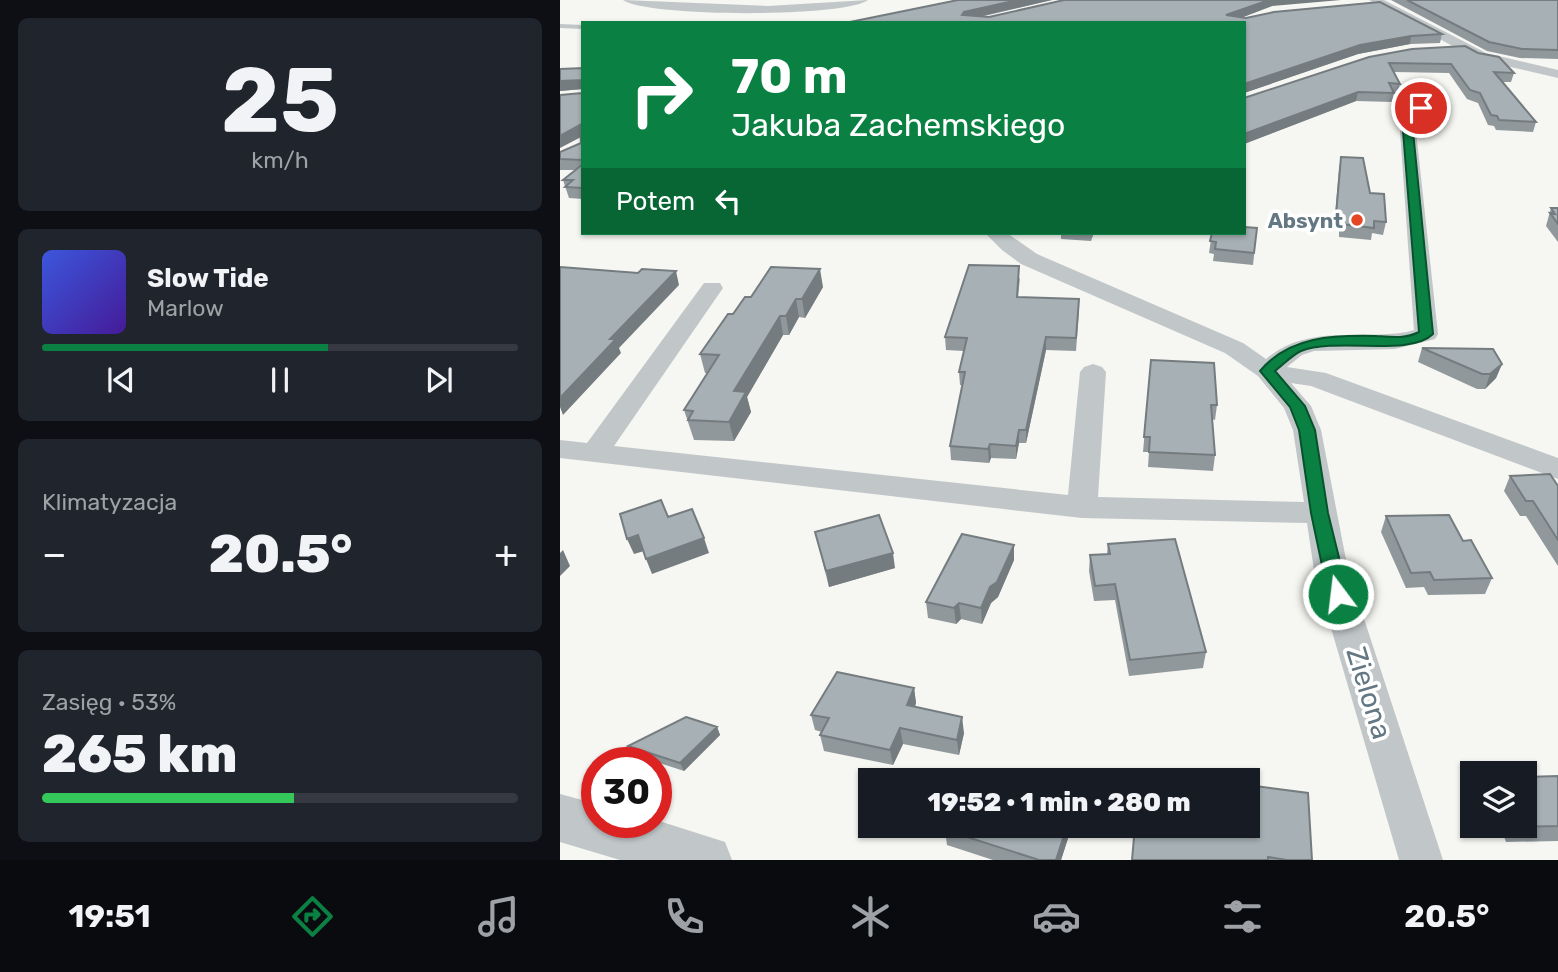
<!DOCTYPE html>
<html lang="pl">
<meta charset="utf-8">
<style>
body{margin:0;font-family:Rubik,sans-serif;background:#20242c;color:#f1f3f6;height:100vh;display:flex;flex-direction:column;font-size:26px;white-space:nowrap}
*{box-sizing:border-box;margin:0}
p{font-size:23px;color:#9ea1a6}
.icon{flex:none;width:38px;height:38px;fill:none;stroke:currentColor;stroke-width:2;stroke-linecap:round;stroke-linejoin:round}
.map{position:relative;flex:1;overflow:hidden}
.panel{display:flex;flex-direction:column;gap:18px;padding:18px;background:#0d0f14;width:560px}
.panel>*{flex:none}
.hud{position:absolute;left:21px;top:21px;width:665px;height:214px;border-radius:0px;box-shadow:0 2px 5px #0004;background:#0b8043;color:#fff;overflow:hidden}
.fabs{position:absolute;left:900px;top:761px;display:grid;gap:14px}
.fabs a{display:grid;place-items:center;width:77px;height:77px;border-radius:0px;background:#171b24;box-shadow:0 2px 5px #0004;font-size:35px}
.speed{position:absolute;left:21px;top:747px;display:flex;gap:14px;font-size:35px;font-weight:700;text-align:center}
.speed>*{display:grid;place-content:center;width:91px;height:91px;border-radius:50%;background:#171b24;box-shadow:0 2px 5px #0004;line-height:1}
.speed .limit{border:10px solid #d22;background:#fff;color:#111}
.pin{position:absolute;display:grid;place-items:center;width:60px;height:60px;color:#fff;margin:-30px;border:4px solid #fff;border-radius:50%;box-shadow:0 2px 7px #0007}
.me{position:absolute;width:77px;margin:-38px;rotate:345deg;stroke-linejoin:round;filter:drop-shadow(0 0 5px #0008)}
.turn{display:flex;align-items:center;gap:24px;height:147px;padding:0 35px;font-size:32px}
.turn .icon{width:91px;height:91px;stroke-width:2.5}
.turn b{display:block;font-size:49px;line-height:60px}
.then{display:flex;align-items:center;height:66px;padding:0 35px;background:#0003;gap:14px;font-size:26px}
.big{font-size:52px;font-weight:800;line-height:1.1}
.panel .widget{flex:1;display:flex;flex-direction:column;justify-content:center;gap:10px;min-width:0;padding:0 24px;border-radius:10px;background:#20242c}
.panel .dial{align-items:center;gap:0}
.dial b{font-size:91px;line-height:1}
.song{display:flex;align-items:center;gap:21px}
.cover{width:84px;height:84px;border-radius:10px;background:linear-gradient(135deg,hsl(230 70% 55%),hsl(260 70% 35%))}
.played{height:7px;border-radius:4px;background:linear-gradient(90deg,#0b8043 60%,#363941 60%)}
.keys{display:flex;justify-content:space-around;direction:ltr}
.heat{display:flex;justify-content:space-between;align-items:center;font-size:38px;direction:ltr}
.charge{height:10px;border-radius:5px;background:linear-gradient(90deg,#34c759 53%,#363941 0)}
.trip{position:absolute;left:298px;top:768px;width:402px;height:70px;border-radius:0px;background:#171b24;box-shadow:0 2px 5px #0004;font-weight:800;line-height:70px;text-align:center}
.menu{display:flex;height:112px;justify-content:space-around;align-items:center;background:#090b0e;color:#9ea1a6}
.menu .icon{width:49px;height:49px}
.menu .current{color:#0b8043}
.menu b{font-size:32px;color:#f1f3f6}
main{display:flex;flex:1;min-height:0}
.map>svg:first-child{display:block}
</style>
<main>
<section class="panel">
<div class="widget dial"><b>25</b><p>km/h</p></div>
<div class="widget">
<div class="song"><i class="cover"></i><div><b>Slow Tide</b><p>Marlow</p></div></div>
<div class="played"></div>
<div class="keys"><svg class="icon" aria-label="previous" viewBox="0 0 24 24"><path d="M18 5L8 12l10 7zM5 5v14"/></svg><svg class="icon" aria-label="pause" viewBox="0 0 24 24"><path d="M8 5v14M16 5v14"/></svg><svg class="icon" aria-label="next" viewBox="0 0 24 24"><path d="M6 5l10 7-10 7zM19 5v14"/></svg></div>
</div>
<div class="widget"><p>Klimatyzacja</p>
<div class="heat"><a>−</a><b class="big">20.5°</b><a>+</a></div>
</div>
<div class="widget"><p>Zasięg · 53%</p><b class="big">265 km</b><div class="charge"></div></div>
</section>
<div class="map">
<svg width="998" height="860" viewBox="0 0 998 860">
<rect width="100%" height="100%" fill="#f6f6f2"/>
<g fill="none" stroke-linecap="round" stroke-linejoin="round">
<path fill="#c1c6c8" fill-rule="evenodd" d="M0 24 23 25V29L0 28Z"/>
<path fill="#c1c6c8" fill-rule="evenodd" d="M63 0 208 6 308 0C284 18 86 17 63 0Z
M809 0H824L926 53 998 70V78L916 59Z
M861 103 869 108 856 131 878 334 875 339 835 349 754 351 742 355 727 367 766 373 998 458V479L751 386 731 383 751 406 761 430 788 570 883 860H839L754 570 747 523 522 518 0 458V440L27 443 144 283H160L163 288 54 446 508 495 520 372 524 367 533 364 542 367 546 372 538 497 744 502 733 430 724 408 698 376 665 353 461 264 442 250 425 233H447L477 254 683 343 706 359C747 324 798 340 847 332L854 330 840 131 855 105Z"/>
<path fill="#c1c6c8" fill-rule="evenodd" d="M0 794 37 804V822L96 820 165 842 172 860H60L0 842Z"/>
</g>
<path fill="#90989c" d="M398 0H492L420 17H429L712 6 681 18 882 34 880 43 850 44 798 54 684 93 285 23Z
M831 0H998V59L960 58 927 51Z
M852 49 954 73 951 82H942L976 122 973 132 936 130 934 126 928 125 918 103 907 99 889 73 834 72 840 84 838 93H834L832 102 796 101 684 144Z
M23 68V199L9 198 3 180 15 170H0V152L21 143 22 89 0 91V69Z
M781 157 810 193 826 222 823 235 812 233 811 240 779 237V228L774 227 779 169Z
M991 208H998V242L986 226Z
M697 228 693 265 653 261 654 254 649 253 652 233Z
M501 233H534L531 241 501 239Z
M460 278 458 297 519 311 516 351 486 350 466 443H459L456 459 431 458 429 463 391 460 390 446 402 385H400L399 372 404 351 386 350 385 337Z
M263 287 245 318 239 317 229 335H223L187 397 191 412 174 441 134 440 124 410 147 373H145L140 354 173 314 191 297Z
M862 348 942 364 936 378 925 389H917L858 362Z
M591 360 657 405 655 420 652 419 655 455 653 471 588 467 589 452H583Z
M950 476 998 486V566L966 516H960L944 491Z
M826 516 903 541 932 578 925 594 868 595 864 587 846 588 821 532Z
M255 532 335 568 269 587Z
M548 544 646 652 643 668 569 676 555 600 534 601 529 571 530 555 547 554Z
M454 560 438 597 431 603 422 624 401 619 396 624 368 618 366 602Z
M354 688 356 703 355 707 404 733 399 755 343 744 333 765 264 751 260 735 262 732 255 730 251 715Z
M157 727 160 735 124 771 72 754 68 746Z
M998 776V841L946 842 940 826H964Z
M387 826H512L501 860H433L387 845 385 830Z
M575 826 752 860H572Z"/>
<path fill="#757c7f" d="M458 0H492L404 20 402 15 404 12Z
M709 0H781L712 6 667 23 666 15Z
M851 36 850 44 798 54 684 93V84L800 45Z
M22 80 23 89 0 91V81Z
M798 92 796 101 684 144V134Z
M20 125 23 136 0 148V136Z
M260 269 263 287 245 318 242 299Z
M116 271 119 285 59 348 61 353 3 415 0 407V398L50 339Z
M236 299 239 317 229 335 226 316Z
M220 316 223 335 187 397 191 412 174 441 169 422 174 391Z
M486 337V350L466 443V430Z
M942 364 936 378 925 389 930 374Z
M459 430V443L456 459V446Z
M430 444 431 458 429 463 428 449Z
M78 535 84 551 74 554 67 539Z
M144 538 149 553 92 574 86 559Z
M454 545V560L438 597 431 603 422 624 421 608 430 587Z
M3 550 10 566 0 576V553Z
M333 553 335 568 269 587 266 571Z
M399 603 401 619 396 624 394 608Z
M354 688 356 703 349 720 347 705Z
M402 717 404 733 399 755 397 740Z
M157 727 160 735 124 771 120 763Z
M340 728 343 744 333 765 330 750Z
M507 826H512L501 860H496Z"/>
<path fill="#a7b1b5" stroke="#757c7f" stroke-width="2" d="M398 0H458L404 12 402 15 429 17 504 0H709L666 15 686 18 714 12 820 2 882 34 851 36 800 45 684 84V23H285Z
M847 0H998V50L962 49 929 42Z
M905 46 918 53 939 57 954 73 934 72 976 122 939 120 937 116 931 115 920 93 910 90 891 64 829 63 840 84 829 83 834 93 798 92 684 134V98L809 57 852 49Z
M23 68V160L0 159V152L21 143 20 125 0 136V95L22 93V80L0 81V69Z
M781 157 803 158 810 193 824 194 826 222 814 221V228L782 224V216L776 215Z
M23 164V188L5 187 13 180H3Z
M991 208H998V224L990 213 995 214Z
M684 227 697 228 694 253 655 249 656 242 650 241 652 233H684Z
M409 265 459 266 457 297 519 299 516 338 486 337 466 430H459L456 446 430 444 428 449 390 446 405 372H399L407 338 385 337Z
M0 267 78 273 82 269 116 271 50 339H56L0 398Z
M211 267 260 269 242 299H236L226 316H220L174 391 186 392 169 422 128 420 133 411 124 410 159 355 140 354 168 314H173L185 297H191Z
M862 348 933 349 942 364 930 374H922Z
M591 360 654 363 657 405H651L655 455 589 452 590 437H584Z
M990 474 998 486V540L973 501H966L950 476Z
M101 500 108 517 132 509 144 538 86 559 78 535 67 539 60 514Z
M319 515 333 553 266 571 255 532Z
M889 515 903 541 911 540 932 578 874 580 870 572 851 573 826 516Z
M402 534 454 545 437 582 430 587 421 608 399 603 394 608 366 602Z
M615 539 646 652 570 660 555 584 535 586 530 555 550 554 548 544Z
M277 672 354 688 347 705 402 717 397 740 340 728 330 750 260 735 269 718 251 715Z
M126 717 157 727 120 763 68 746Z
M598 772 659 780H597Z
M998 776V826L955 827V826H964V777Z
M688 785 748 793 752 860H727L708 857V860H572L575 826H688Z
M387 826H507L496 860H479L385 830Z"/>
<path fill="#0b8043" stroke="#07532c" stroke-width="2" d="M858 106 865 108 853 131 873 334C850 357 777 337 741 351 732 355 723 365 715 371L745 406 755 430 768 513 788 594 785 599 778 601 771 599 768 594 751 513 739 430 730 407 700 371C729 336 774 335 816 336 831 337 845 339 859 332L843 131Z"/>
<circle fill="#e54623" stroke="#fff" stroke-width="2.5" cx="797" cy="220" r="7"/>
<g text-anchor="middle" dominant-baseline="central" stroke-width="7" stroke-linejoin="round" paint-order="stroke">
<g font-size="21" font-weight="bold" fill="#647884" stroke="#fff" text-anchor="end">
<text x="783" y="220">Absynt</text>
</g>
<g font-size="28" fill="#647884" stroke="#fff">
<text transform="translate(809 693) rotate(73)">Zielona</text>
</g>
</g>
</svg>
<div class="fabs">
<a><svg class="icon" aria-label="layers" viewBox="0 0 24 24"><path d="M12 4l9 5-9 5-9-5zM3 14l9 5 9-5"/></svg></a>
</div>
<div class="speed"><div class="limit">30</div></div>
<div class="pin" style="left:861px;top:108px;background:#d93025"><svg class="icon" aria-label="arrive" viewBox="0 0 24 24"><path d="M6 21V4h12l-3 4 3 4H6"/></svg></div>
<svg class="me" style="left:778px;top:594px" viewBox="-20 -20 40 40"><circle r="17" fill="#0b8043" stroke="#fff" stroke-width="3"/><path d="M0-11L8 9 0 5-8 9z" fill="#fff"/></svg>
<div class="trip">19:52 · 1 min · 280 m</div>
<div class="hud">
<div class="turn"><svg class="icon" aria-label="right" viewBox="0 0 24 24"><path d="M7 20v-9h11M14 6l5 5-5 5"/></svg><div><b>70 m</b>Jakuba Zachemskiego</div></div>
<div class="then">Potem<svg class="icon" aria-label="left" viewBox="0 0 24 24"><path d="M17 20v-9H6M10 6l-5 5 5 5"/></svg></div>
</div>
</div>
</main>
<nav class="menu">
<b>19:51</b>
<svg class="icon current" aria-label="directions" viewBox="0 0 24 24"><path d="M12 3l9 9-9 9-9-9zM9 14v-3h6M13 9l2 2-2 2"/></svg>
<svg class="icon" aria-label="music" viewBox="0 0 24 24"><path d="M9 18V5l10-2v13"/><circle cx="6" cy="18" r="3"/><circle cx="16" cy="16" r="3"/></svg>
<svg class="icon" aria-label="phone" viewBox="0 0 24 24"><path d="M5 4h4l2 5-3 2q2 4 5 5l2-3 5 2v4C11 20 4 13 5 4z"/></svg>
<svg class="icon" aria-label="climate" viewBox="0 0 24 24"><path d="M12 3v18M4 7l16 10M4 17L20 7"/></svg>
<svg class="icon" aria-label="car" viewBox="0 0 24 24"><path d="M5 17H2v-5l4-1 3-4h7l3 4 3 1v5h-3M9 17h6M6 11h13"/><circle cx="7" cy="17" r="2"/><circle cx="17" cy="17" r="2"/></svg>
<svg class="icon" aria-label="filters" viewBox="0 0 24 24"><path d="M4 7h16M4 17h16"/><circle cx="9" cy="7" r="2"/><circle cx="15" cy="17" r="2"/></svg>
<b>20.5°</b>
</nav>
